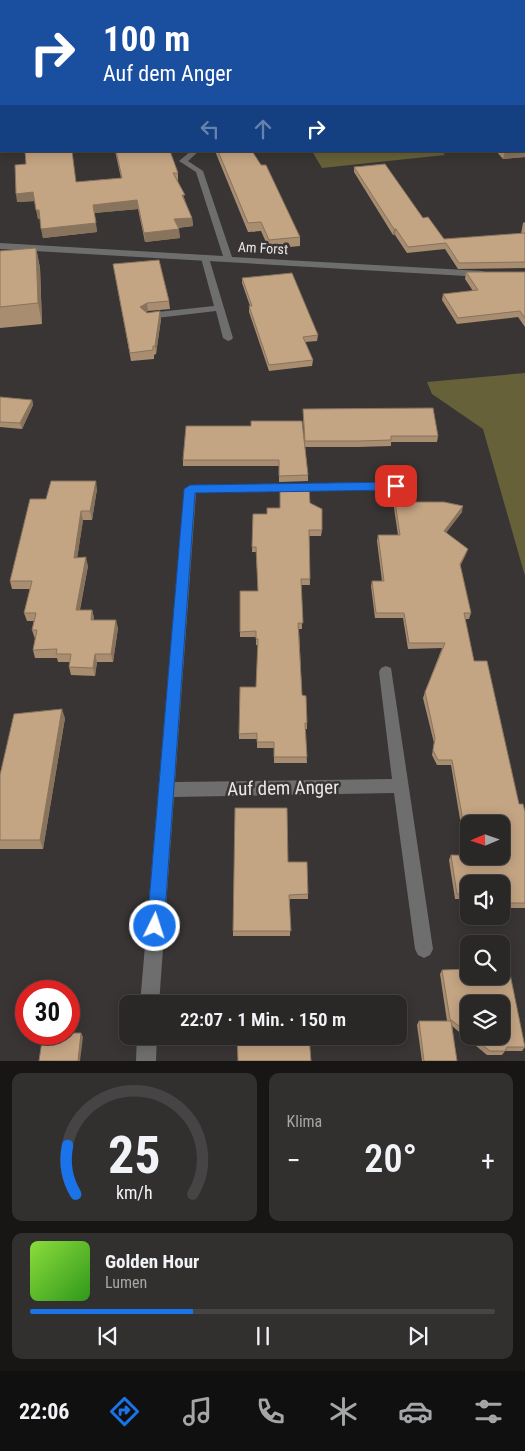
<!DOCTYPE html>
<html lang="de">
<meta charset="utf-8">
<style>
body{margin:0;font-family:"Roboto Condensed",sans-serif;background:#32302f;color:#f1f3f6;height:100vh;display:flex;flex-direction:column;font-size:19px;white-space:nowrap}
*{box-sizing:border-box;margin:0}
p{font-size:16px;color:#a5a6a7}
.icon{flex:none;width:28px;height:28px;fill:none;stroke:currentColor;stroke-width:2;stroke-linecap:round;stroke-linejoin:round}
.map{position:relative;height:1061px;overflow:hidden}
.side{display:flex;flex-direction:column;gap:12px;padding:12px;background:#171615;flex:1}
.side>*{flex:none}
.guide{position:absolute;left:0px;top:0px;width:525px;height:152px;box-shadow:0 2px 12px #0003,0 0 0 1px #464444;background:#1a4fa0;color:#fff;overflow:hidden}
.needle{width:32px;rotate:268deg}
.tools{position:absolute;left:460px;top:815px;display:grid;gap:10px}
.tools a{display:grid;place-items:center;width:50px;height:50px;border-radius:10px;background:#2a2827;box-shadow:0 2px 12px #0003,0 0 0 1px #464444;font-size:25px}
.speed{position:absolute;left:15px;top:980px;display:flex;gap:10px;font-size:25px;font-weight:700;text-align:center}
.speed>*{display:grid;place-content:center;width:65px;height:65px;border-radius:50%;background:#2a2827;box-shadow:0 2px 12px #0003,0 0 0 1px #464444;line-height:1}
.speed .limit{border:8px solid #d22;background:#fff;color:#111}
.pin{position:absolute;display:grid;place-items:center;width:42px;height:42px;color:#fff;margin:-21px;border-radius:10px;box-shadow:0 2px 8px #0006}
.me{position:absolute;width:55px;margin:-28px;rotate:4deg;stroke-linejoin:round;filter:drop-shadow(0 0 4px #0008)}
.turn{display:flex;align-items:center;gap:18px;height:105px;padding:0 20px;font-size:22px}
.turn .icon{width:65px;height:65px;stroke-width:2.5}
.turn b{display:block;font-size:35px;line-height:42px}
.lanes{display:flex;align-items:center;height:48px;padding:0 20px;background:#0003;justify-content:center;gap:25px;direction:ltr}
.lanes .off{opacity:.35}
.big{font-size:38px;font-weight:600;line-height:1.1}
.side .tile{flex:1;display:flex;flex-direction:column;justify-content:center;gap:8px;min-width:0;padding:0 18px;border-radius:10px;background:#32302f}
.side .dial{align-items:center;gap:0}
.dial svg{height:130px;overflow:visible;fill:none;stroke:#464444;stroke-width:7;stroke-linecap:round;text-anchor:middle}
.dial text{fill:#f1f3f6;stroke:none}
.song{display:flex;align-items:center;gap:15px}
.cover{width:60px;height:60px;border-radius:8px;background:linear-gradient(135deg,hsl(90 70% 55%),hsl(110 70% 35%))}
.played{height:5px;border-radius:2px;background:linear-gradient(90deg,#1a73e8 35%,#464444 35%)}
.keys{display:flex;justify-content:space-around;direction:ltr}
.heat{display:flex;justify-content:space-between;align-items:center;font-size:28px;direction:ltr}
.side .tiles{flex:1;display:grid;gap:12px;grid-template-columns:1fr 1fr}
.tile:last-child{grid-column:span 2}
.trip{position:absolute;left:119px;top:995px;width:288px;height:50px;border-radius:10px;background:#2a2827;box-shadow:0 2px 12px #0003,0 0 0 1px #464444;font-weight:600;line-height:50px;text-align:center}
.tab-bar{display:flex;height:80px;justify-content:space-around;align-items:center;background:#111010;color:#a5a6a7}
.tab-bar .icon{width:35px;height:35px}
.tab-bar .selected{color:#1a73e8}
.tab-bar b{font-size:22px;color:#f1f3f6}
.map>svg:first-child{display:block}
</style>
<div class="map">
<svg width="525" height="1061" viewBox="0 0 525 1061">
<rect width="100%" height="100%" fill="#383534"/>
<path fill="#666139" d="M312 151H442L445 155 322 168Z
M525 373V576L483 429 432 394 427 382Z"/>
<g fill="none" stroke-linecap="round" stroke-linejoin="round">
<path fill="#6f6e6e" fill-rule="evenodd" d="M205 255 209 258 233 338 231 340 228 341 223 338 216 311 148 319 143 316 148 313 214 306 201 258Z"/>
<path fill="#6f6e6e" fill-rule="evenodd" d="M191 151H199L188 161 203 171 232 257 483 271 487 274 483 277 0 249V243L223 256 196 172 179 161Z
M396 482 402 486 396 490 196 493 175 782 392 779 379 672 381 668 386 666 391 668 433 949 430 955 424 958 418 955 415 949 394 793 174 797 159 1004H140L184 489 190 485Z
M137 1036H157L156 1061H136Z"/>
</g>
<path fill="#a88d71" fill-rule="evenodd" d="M222 0H525V157L503 159 496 151H524V1H222Z
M115 151H170L178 173V181L186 203 192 218 193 226 178 228 180 238 145 242 138 209 94 213 97 232 43 238 40 218 38 219 35 201 17 202 26 164 76 182 121 178Z
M215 151H252L300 237V246L269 249 261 231 248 232Z
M354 167 423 218 444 239 521 234 523 223 525 222V268L458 269 445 249 407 253 395 235H393L354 172Z
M36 248 40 268 42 324 0 328V251Z
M113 264 169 301 170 309 148 311 146 312 161 319 156 354 154 355V359L131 361Z
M466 272H525V327L518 317 457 324 442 300 443 294 473 291 465 279Z
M242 278 318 335 317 341 305 342 313 360 312 366 269 371 249 312V306H250L242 283Z
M0 397 32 400 33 405 22 429 0 427Z
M303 409 438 436 437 442H391V446L358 447H305L308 475V481L279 482V466H183V460L304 443Z
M97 489 92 520H83L77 558 88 566 80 610H92L94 618V620L118 628 113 662H97L95 676 71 675 69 667 70 662H58L57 658H35L33 650 35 639 32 630 34 621H27L24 613 30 589H12L10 581 46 499Z
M395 502 462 512 446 532 466 554 460 566 471 613 469 619H465L474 661 519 804 525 812V908H501V884H469V899H455L449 860 451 855H466L451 765H437L432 755 434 743 423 698 425 692 442 648 408 649 403 618H375L371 586 372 581H382L377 541 378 535H398L394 508Z
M310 503 322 530 321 536H309L310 585H301L302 629H299L302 695 307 723V729H305L307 763H274V748H257V739H239V734L256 687 258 645H256V637H240V632L258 591 256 552H252L253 514H267L280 508Z
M65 718 43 849H0V775Z
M288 862 308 894V899H290V936H233V931Z
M442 970 525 1047 522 1051H505L502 1055H487L452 1026 457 1061H422L417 1025 419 1021H447L440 974ZM469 1004 501 1036H469Z"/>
<path fill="#88735c" d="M524 149H525V157L503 159 505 151H524Z
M33 192 35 201 17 202 16 194Z
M137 200 138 209 94 213 93 205Z
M36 210H39L41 218 38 219Z
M192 218 193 226 175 228 174 219Z
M96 223 97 232 43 238 41 229Z
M179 229 180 238 145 242 144 233Z
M394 229H396L395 235H393Z
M36 248 40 268 42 324 38 303Z
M147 303 148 311 141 315 140 307Z
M160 311 161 319 156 354 155 346Z
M32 400 33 405 22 429 20 423Z
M96 481 97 489 92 520 90 511Z
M463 506 462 512 443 537 444 531Z
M81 511 83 520 76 566 74 558Z
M468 549 466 554 458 570 460 564Z
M86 557 88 566 78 618 76 610Z
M92 610 94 618 93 629 91 620Z
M116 620 118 628 113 662 111 654Z
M95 654 97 662 95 676 93 668Z
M62 709 65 718 43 849 40 840Z
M81 1033 83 1037 80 1061H78Z"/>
<path fill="#c3a483" stroke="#88735c" d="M56 0H185L186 1H55Z
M224 0H525V7H524L525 21 524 25V1H224Z
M524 26 525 27V149H524Z
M25 151H72L76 182 122 178 116 151H170L178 173H173L185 195H182L192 218 174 219 179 229 144 233 137 200 93 205 96 223 41 229 39 210H36L33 192 16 194 15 165 26 164Z
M218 151H252L261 165H266L300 237 269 240 261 222 248 223Z
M385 164 423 218 428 217 444 239 525 233V262L459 263 446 243 408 247 396 229H394L354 167Z
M36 248 38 303 0 307V251Z
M159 260 169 301 147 303 140 307 147 313 160 311 155 346H153V350L130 353 113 264Z
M466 272H525V318L520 311 458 318 443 294 478 290Z
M292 273 318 335 303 337 313 360 269 365 249 306H252L242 278Z
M0 397 32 400 20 423 0 422Z
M433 408 438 436H391V440L359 441H305L303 409Z
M251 421H302L308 475 279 476V460H183L186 426H251Z
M51 481H96L90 511H81L74 558 86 557 76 610H92L91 620H116L111 654H95L93 668 69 667 71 654H56L57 649 33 650 37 630H32L36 613H24L32 581H10L30 499H46Z
M309 487 310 503 322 509V530H309L310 579H301L303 623H298L302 695 306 696 307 723H305L307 757H274V742H257V733L239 734 240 687H256L258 639H256V631L240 632V591H258L256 547H252L253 514H267V508H280V488Z
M395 502H444L463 506 444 531 468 549 460 564 471 613H464L474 661H487L519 804H523L525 812V903H501V884H469V894H457L451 855 501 856V824H469V854L452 760H438L433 750 435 738 425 692 445 643H409L404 613H376L372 581H384L378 535H400Z
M62 709 40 840H0V775L14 714Z
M235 808H287L288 862H307L308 894 289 895 291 931H233Z
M469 969V976H501V969H509L525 1047H507L505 1051H490L471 1036H501V1004H469V1034L450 1019 442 970Z
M419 1021H451L457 1061H424Z
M69 1033H81L78 1061H39L43 1034Z
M237 1036H309L311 1061H238Z"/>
<path fill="#1a73e8" stroke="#114b97" d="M396 482 401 486 396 490 195 493 164 926 161 932 155 934 150 932 147 926 184 489 190 485Z"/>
<g text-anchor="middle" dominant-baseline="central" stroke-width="5" stroke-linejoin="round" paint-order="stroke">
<g font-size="14" fill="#eae8e7" stroke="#383534">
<text transform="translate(263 248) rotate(3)">Am Forst</text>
</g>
<g font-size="19" fill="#eae8e7" stroke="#383534">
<text transform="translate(283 788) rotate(-1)">Auf dem Anger</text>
</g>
</g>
</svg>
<div class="tools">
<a><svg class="needle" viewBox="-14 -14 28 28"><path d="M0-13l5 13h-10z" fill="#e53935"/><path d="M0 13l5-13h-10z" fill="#a5a6a7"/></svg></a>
<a><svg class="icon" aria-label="sound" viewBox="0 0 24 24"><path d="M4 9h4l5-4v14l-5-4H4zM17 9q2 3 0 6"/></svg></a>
<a><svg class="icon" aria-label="search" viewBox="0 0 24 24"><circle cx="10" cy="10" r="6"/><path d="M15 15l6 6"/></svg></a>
<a><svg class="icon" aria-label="layers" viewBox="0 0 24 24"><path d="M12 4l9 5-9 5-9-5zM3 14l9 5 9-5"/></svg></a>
</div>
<div class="speed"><div class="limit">30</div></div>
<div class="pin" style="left:396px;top:486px;background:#d93025"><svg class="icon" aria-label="arrive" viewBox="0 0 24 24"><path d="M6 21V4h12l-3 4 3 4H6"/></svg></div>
<svg class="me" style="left:155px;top:926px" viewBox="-20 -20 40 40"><circle r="17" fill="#1a73e8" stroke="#fff" stroke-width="3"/><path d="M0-11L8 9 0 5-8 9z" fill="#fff"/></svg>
<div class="trip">22:07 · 1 Min. · 150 m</div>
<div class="guide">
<div class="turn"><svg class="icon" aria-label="right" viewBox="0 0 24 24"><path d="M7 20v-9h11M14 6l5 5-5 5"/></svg><div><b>100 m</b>Auf dem Anger</div></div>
<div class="lanes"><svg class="icon off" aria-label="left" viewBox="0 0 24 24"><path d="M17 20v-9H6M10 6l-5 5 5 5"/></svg><svg class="icon off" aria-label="ahead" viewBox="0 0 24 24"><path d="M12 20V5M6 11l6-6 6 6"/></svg><svg class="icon" aria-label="right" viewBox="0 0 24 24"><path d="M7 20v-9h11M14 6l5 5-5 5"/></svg></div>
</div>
</div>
<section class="side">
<div class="tiles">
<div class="tile dial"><svg viewBox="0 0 100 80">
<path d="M14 69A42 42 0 1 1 86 69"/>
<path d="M14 69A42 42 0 0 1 9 39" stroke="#1a73e8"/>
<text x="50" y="56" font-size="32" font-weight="700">25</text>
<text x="50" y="72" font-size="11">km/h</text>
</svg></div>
<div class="tile"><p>Klima</p>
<div class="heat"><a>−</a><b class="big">20°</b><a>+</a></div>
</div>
<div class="tile">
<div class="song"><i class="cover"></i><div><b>Golden Hour</b><p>Lumen</p></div></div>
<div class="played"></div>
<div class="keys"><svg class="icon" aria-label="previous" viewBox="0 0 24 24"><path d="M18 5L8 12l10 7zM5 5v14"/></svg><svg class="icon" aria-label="pause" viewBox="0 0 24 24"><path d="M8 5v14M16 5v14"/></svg><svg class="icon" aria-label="next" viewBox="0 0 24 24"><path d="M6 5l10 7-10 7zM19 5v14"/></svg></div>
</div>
</div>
</section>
<nav class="tab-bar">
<b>22:06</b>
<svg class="icon selected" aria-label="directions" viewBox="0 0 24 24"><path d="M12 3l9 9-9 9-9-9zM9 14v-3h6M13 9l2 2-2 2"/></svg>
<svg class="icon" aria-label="music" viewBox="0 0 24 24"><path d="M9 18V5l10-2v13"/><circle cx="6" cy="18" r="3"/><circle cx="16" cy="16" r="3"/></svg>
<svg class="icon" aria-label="phone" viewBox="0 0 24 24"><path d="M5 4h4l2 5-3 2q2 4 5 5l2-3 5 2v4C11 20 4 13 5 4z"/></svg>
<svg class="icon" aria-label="climate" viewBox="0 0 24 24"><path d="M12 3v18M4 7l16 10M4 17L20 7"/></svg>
<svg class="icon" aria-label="car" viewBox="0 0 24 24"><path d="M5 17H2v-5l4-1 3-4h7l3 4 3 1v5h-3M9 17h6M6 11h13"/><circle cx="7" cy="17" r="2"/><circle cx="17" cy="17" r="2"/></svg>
<svg class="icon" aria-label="filters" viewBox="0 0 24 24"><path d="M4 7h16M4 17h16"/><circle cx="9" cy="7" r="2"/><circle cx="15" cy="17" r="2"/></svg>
</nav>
